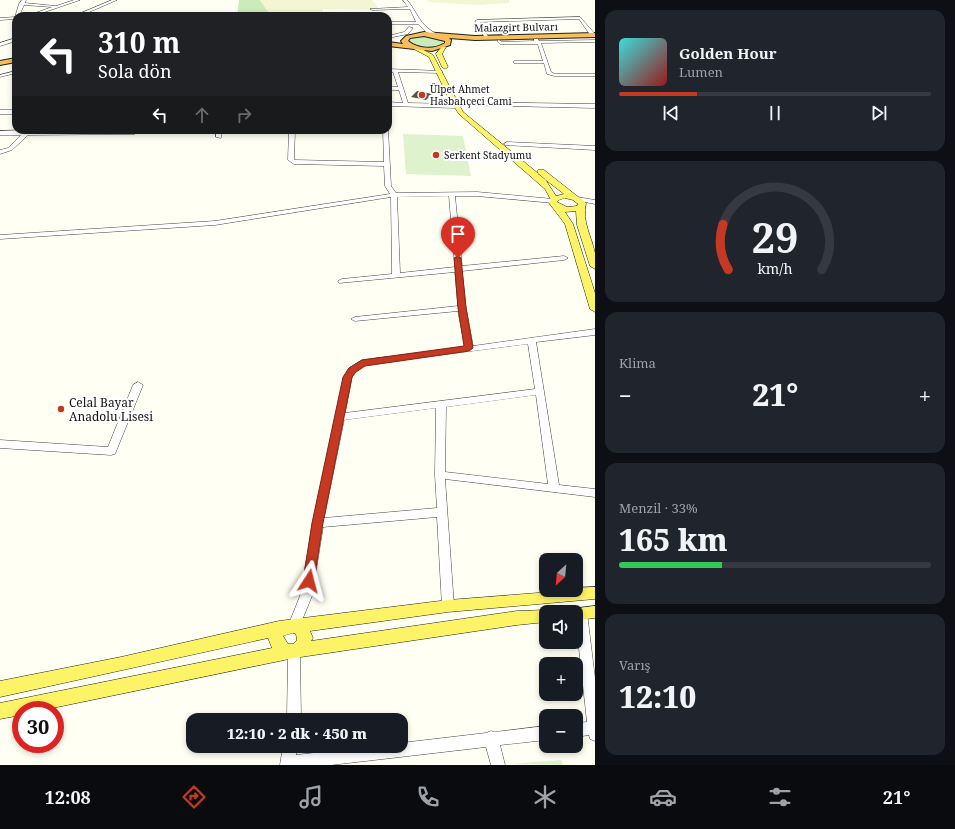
<!DOCTYPE html>
<html lang="tr">
<meta charset="utf-8">
<style>
body{margin:0;font-family:"Noto Serif",serif;background:#20242c;color:#f1f3f6;height:100vh;display:flex;flex-direction:column;font-size:15px;white-space:nowrap}
*{box-sizing:border-box;margin:0}
p{font-size:13px;color:#9ea1a6}
.icon{flex:none;width:22px;height:22px;fill:none;stroke:currentColor;stroke-width:2;stroke-linecap:round;stroke-linejoin:round}
.map{position:relative;flex:1;overflow:hidden}
.panel{display:flex;flex-direction:column;gap:10px;padding:10px;background:#0d0f14;width:360px}
.panel>*{flex:none}
.banner{position:absolute;left:12px;top:12px;width:380px;height:122px;border-radius:12px;box-shadow:0 2px 6px #0003;background:#202124;color:#fff;overflow:hidden}
.needle{width:26px;rotate:206deg}
.tools{position:absolute;left:539px;top:553px;display:grid;gap:8px}
.tools a{display:grid;place-items:center;width:44px;height:44px;border-radius:8px;background:#171b24;box-shadow:0 2px 6px #0003;font-size:20px}
.speed{position:absolute;left:12px;top:701px;display:flex;gap:8px;font-size:20px;font-weight:700;text-align:center}
.speed>*{display:grid;place-content:center;width:52px;height:52px;border-radius:50%;background:#171b24;box-shadow:0 2px 6px #0003;line-height:1}
.speed .limit{border:6px solid #d22;background:#fff;color:#111}
.pin{position:absolute;display:grid;place-items:center;width:34px;height:34px;color:#fff;margin:-41px -17px;border-radius:50% 50% 50% 0;rotate:-45deg;box-shadow:0 0 4px #0007}
.pin .icon{rotate:45deg}
.me{position:absolute;width:44px;margin:-22px;rotate:9deg;stroke-linejoin:round;filter:drop-shadow(0 0 3px #0008)}
.turn{display:flex;align-items:center;gap:14px;height:84px;padding:0 20px;font-size:18px}
.turn .icon{width:52px;height:52px;stroke-width:2.5}
.turn b{display:block;font-size:28px;line-height:34px}
.lanes{display:flex;align-items:center;height:38px;padding:0 20px;background:#0003;justify-content:center;gap:20px;direction:ltr}
.lanes .off{opacity:.35}
.big{font-size:30px;font-weight:800;line-height:1.1}
.panel .tile{flex:1;display:flex;flex-direction:column;justify-content:center;gap:6px;min-width:0;padding:0 14px;border-radius:12px;background:#20242c}
.panel .dial{align-items:center;gap:0}
.dial svg{height:104px;overflow:visible;fill:none;stroke:#363941;stroke-width:7;stroke-linecap:round;text-anchor:middle}
.dial text{fill:#f1f3f6;stroke:none}
.song{display:flex;align-items:center;gap:12px}
.cover{width:48px;height:48px;border-radius:6px;background:linear-gradient(135deg,hsl(180 70% 55%),hsl(0 70% 35%))}
.played{height:4px;border-radius:2px;background:linear-gradient(90deg,#c53822 25%,#363941 25%)}
.keys{display:flex;justify-content:space-around;direction:ltr}
.heat{display:flex;justify-content:space-between;align-items:center;font-size:22px;direction:ltr}
.charge{height:6px;border-radius:3px;background:linear-gradient(90deg,#34c759 33%,#363941 0)}
.trip{position:absolute;left:186px;top:713px;width:222px;height:40px;border-radius:12px;background:#171b24;box-shadow:0 2px 6px #0003;font-weight:800;line-height:40px;text-align:center}
.dock{display:flex;height:64px;justify-content:space-around;align-items:center;background:#090b0e;color:#9ea1a6}
.dock .icon{width:28px;height:28px}
.dock .on{color:#c53822}
.dock b{font-size:18px;color:#f1f3f6}
main{display:flex;flex:1;min-height:0}
.map>svg:first-child{display:block}
</style>
<main>
<div class="map">
<svg width="595" height="765" viewBox="0 0 595 765">
<rect width="100%" height="100%" fill="#fffff3"/>
<path fill="#f3f6d2" d="M260 0H372L380 10 323 9V15H270Z
M427 0H509V3L478 5 428 2Z"/>
<path fill="#cbebba" d="M239 0H260L270 15 237 16Z
M427 36 444 40 445 44C433 49 419 49 408 41L413 37Z"/>
<path fill="#def2cd" d="M403 134 463 136 471 176 406 174Z
M561 760 563 765 509 764Z"/>
<path fill="#59534c" d="M417 91 432 94 426 100 411 97Z"/>
<g fill="none" stroke-linecap="round" stroke-linejoin="round">
<defs>
<path id="minor" d="M22 0H26L25 3 56 6 74 0H80L33 16H27L52 7 24 5 19 16H16V19L0 20V18L15 17 19 4Z
M112 0H117L80 16H74Z
M403 0H407C418 13 419 25 437 34V36L426 32 418 24H388V22H416L410 9 372 10 370 9 408 7Z
M580 17 595 34V36H591L579 19 480 22 489 38 487 39 485 38 475 21 477 20Z
M409 27 413 28 408 34 388 38V36L404 32Z
M16 38V41L0 46V43Z
M534 39H538L539 41 595 40V42L541 43 551 72 555 74H595V76H555L547 74 544 63H514V61H543L538 45 537 44H500L497 41 499 40 502 42 534 41Z
M388 69 442 71V73H440L398 72 408 103 456 104 459 106 456 108 388 106V102L403 103 399 90H388V86L398 87 393 72 388 71Z
M16 71V73L0 77V75Z
M463 102 595 104V108L461 105V103Z
M0 110H16V114H0Z
M388 129 391 186 396 193 477 192 553 199 556 201 553 203 477 196H455L462 266 564 256 568 258 564 260 462 271 466 308 473 346 595 329V335L536 342 559 485 595 489V497L445 479 454 606 452 610 448 611 444 610 442 606 437 517 323 527 312 596 298 630 294 631 290 630 288 626 300 596 313 523 344 377 349 368 362 360 465 347 458 311 355 321 351 319 355 317 458 306 455 272 339 283 338 281 342 279 392 274 391 197 215 225 0 239V235L215 221 390 194 385 186 384 166 294 164 288 160 289 130H295L294 159 295 160 384 162 383 130H388ZM449 196 455 267 400 273 397 197ZM528 344 535 389 345 413 352 377 355 372 364 365ZM536 395 548 484 445 472 446 407ZM436 408 435 475 437 508 324 518 344 420Z
M26 130 31 131 139 130 135 134 28 135 12 150 0 154V150L8 148 21 135H0V131Z
M216 130H222L221 138 216 137Z
M507 142 595 146V150L505 145 504 144Z
M577 197 595 200V204L575 200V198Z
M138 382 143 385 115 454 111 455 0 448V440L108 447 133 385Z
M581 608 585 609 587 613 595 678V741L590 739 589 735 576 737V723L587 722 575 612 577 609Z
M294 645 298 647 300 651 301 720H287L288 651 290 647Z
M546 726V740L500 745 505 765H491L486 747 331 765H280L283 746H297L296 755 375 746H401V743L486 733 491 731 494 732Z"/>
<path id="major" d="M443 45 446 47 442 54 448 67 445 69 442 67 436 54Z
M412 46H416L433 55 463 112 545 179 556 196 564 194 538 174V170H544L586 203C582 222 591 235 595 253 595 258 595 264 595 269L590 266 577 225 576 211 565 212 573 224 595 293V312L590 309 565 224 549 203 551 200 545 189 459 114 449 99 429 57 412 48ZM565 198 573 200 578 204 577 206 567 207 557 202 559 200Z
M595 587V599L448 612 310 631 313 638 311 641 517 611 546 610 551 612H546V622L517 625 294 658 43 710H21V715L0 719V703L272 648 268 638 0 697V681L121 657 279 621 448 600 576 590V588ZM293 633 296 634 297 640 293 644H288L283 636Z
M595 606V618L576 620V612H570L571 609Z"/>
<path id="highway" d="M424 32 475 36 595 33V37L475 40 449 38 451 40 450 45 432 51 388 46V42L403 44 401 41 406 36ZM424 36 445 41V43C434 50 418 49 408 41L410 38Z
M16 58V62L0 65V61Z"/>
</defs>
<use href="#minor" stroke="#434343" stroke-width="1"/>
<use href="#major" stroke="#212121" stroke-width="1"/>
<use href="#highway" stroke="#212121" stroke-width="2"/>
<use href="#minor" fill="#fff" fill-rule="evenodd"/>
<use href="#major" fill="#fcf366" fill-rule="evenodd"/>
<use href="#highway" fill="#f8be58" fill-rule="evenodd"/>
</g>
<path fill="#c53822" stroke="#802416" d="M458 256 461 258 466 308 473 348 469 351 365 366 356 372 352 377 323 523 314 581 313 585 309 586 304 585 303 581 312 523 343 377 349 368 362 360 464 346 458 308 454 258Z"/>
<g fill="#c53822" stroke="#fff" stroke-width="1.5">
<circle cx="422" cy="95" r="4"/>
<circle cx="436" cy="155" r="4"/>
<circle cx="61" cy="409" r="4"/>
</g>
<g text-anchor="middle" dominant-baseline="central" stroke-width="4" stroke-linejoin="round" paint-order="stroke">
<g font-size="10" fill="#101010" stroke="#fff">
<text transform="translate(516 27) rotate(-1)">Malazgirt Bulvarı</text>
</g>
<g font-size="10" fill="#101010" stroke="#fff" text-anchor="start">
<text x="430" y="89">Ülpet Ahmet<tspan x="430" dy="12">Hasbahçeci Cami</tspan></text>
<text x="444" y="155">Serkent Stadyumu</text>
</g>
<g font-size="12" fill="#101010" stroke="#fff" text-anchor="start">
<text x="69" y="402">Celal Bayar<tspan x="69" dy="14">Anadolu Lisesi</tspan></text>
</g>
</g>
</svg>
<div class="tools">
<a><svg class="needle" viewBox="-14 -14 28 28"><path d="M0-13l5 13h-10z" fill="#e53935"/><path d="M0 13l5-13h-10z" fill="#9ea1a6"/></svg></a>
<a><svg class="icon" aria-label="sound" viewBox="0 0 24 24"><path d="M4 9h4l5-4v14l-5-4H4zM17 9q2 3 0 6"/></svg></a>
<a>+</a>
<a>−</a>
</div>
<div class="speed"><div class="limit">30</div></div>
<div class="pin" style="left:458px;top:258px;background:#d93025"><svg class="icon" aria-label="arrive" viewBox="0 0 24 24"><path d="M6 21V4h12l-3 4 3 4H6"/></svg></div>
<svg class="me" style="left:309px;top:581px" viewBox="-20 -20 40 40"><path d="M0-17L14 15 0 8-14 15z" fill="#c53822" stroke="#fff" stroke-width="4"/></svg>
<div class="trip">12:10 · 2 dk · 450 m</div>
<div class="banner">
<div class="turn"><svg class="icon" aria-label="left" viewBox="0 0 24 24"><path d="M17 20v-9H6M10 6l-5 5 5 5"/></svg><div><b>310 m</b>Sola dön</div></div>
<div class="lanes"><svg class="icon" aria-label="left" viewBox="0 0 24 24"><path d="M17 20v-9H6M10 6l-5 5 5 5"/></svg><svg class="icon off" aria-label="ahead" viewBox="0 0 24 24"><path d="M12 20V5M6 11l6-6 6 6"/></svg><svg class="icon off" aria-label="right" viewBox="0 0 24 24"><path d="M7 20v-9h11M14 6l5 5-5 5"/></svg></div>
</div>
</div>
<section class="panel">
<div class="tile">
<div class="song"><i class="cover"></i><div><b>Golden Hour</b><p>Lumen</p></div></div>
<div class="played"></div>
<div class="keys"><svg class="icon" aria-label="previous" viewBox="0 0 24 24"><path d="M18 5L8 12l10 7zM5 5v14"/></svg><svg class="icon" aria-label="pause" viewBox="0 0 24 24"><path d="M8 5v14M16 5v14"/></svg><svg class="icon" aria-label="next" viewBox="0 0 24 24"><path d="M6 5l10 7-10 7zM19 5v14"/></svg></div>
</div>
<div class="tile dial"><svg viewBox="0 0 100 80">
<path d="M14 69A42 42 0 1 1 86 69"/>
<path d="M14 69A42 42 0 0 1 10 34" stroke="#c53822"/>
<text x="50" y="56" font-size="32" font-weight="700">29</text>
<text x="50" y="72" font-size="11">km/h</text>
</svg></div>
<div class="tile"><p>Klima</p>
<div class="heat"><a>−</a><b class="big">21°</b><a>+</a></div>
</div>
<div class="tile"><p>Menzil · 33%</p><b class="big">165 km</b><div class="charge"></div></div>
<div class="tile"><p>Varış</p><b class="big">12:10</b></div>
</section>
</main>
<nav class="dock">
<b>12:08</b>
<svg class="icon on" aria-label="directions" viewBox="0 0 24 24"><path d="M12 3l9 9-9 9-9-9zM9 14v-3h6M13 9l2 2-2 2"/></svg>
<svg class="icon" aria-label="music" viewBox="0 0 24 24"><path d="M9 18V5l10-2v13"/><circle cx="6" cy="18" r="3"/><circle cx="16" cy="16" r="3"/></svg>
<svg class="icon" aria-label="phone" viewBox="0 0 24 24"><path d="M5 4h4l2 5-3 2q2 4 5 5l2-3 5 2v4C11 20 4 13 5 4z"/></svg>
<svg class="icon" aria-label="climate" viewBox="0 0 24 24"><path d="M12 3v18M4 7l16 10M4 17L20 7"/></svg>
<svg class="icon" aria-label="car" viewBox="0 0 24 24"><path d="M5 17H2v-5l4-1 3-4h7l3 4 3 1v5h-3M9 17h6M6 11h13"/><circle cx="7" cy="17" r="2"/><circle cx="17" cy="17" r="2"/></svg>
<svg class="icon" aria-label="filters" viewBox="0 0 24 24"><path d="M4 7h16M4 17h16"/><circle cx="9" cy="7" r="2"/><circle cx="15" cy="17" r="2"/></svg>
<b>21°</b>
</nav>
